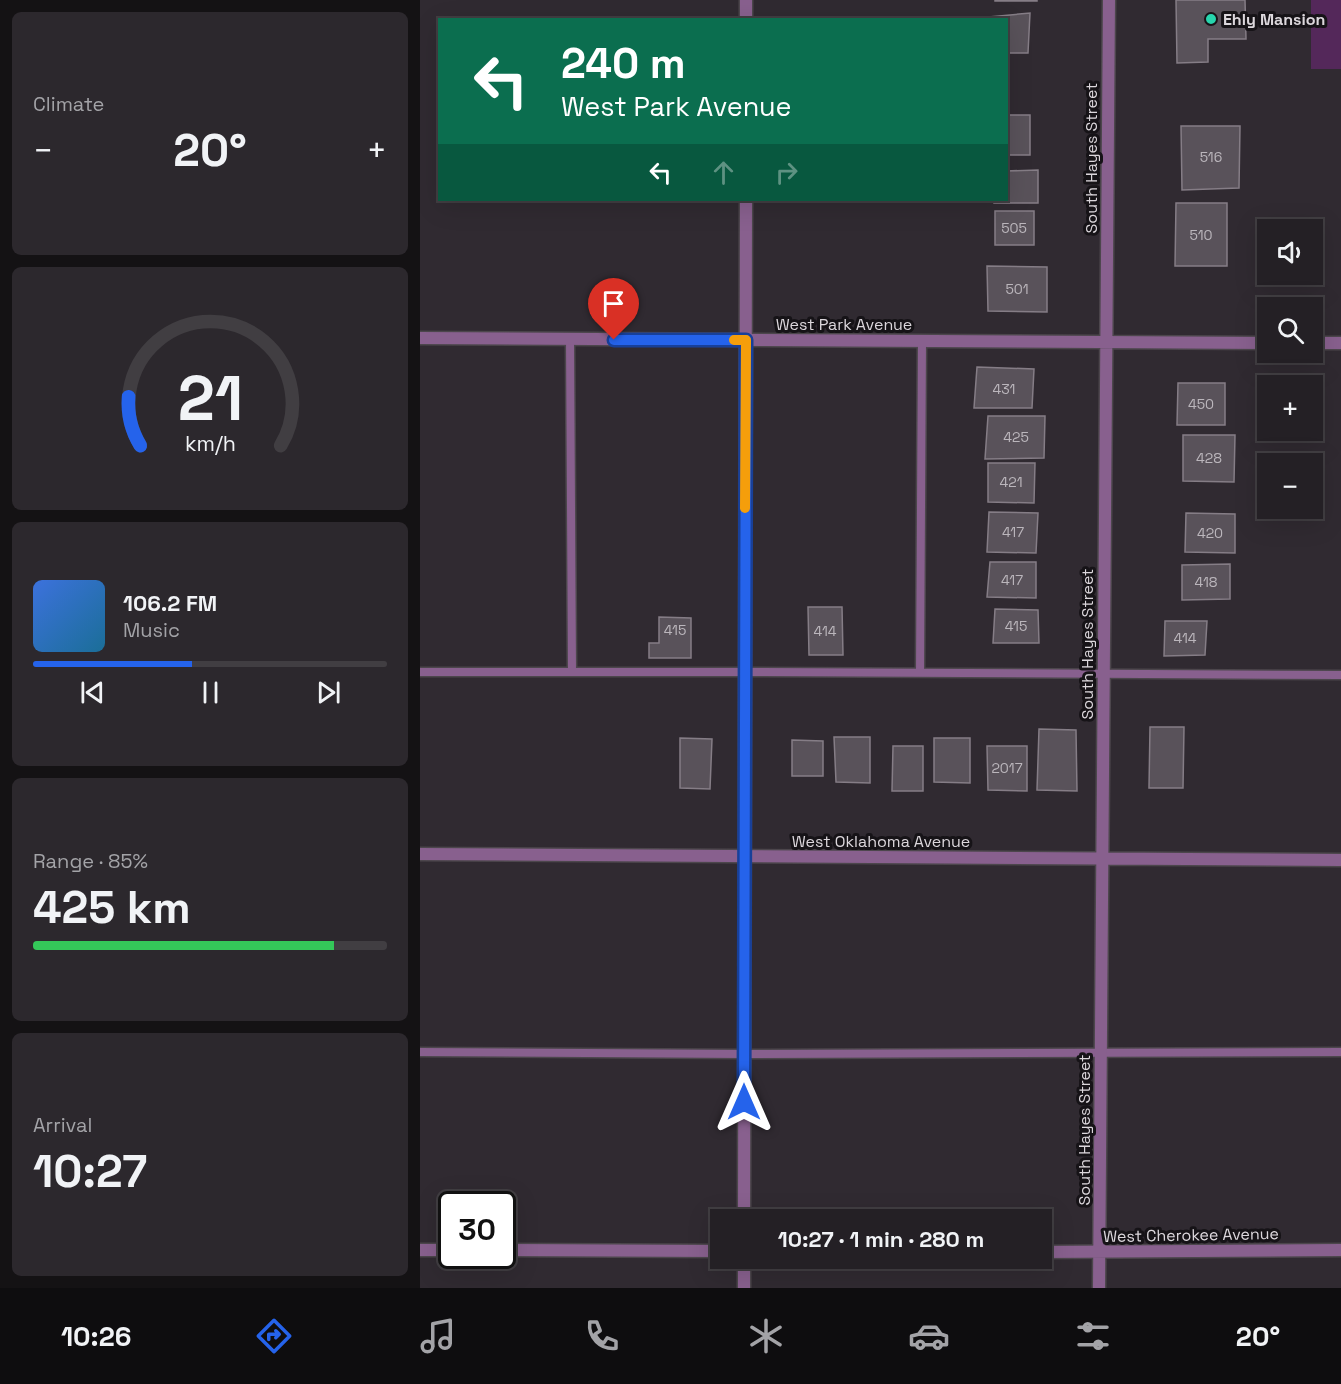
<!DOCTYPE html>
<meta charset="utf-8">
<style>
body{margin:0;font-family:"Space Grotesk",sans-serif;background:#2c282d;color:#f1f3f6;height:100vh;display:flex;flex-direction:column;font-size:22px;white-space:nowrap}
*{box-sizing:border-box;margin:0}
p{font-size:20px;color:#a3a3a7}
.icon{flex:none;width:33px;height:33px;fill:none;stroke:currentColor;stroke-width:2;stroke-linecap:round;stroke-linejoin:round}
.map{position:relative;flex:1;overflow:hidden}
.drawer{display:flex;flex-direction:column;gap:12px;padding:12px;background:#141214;width:420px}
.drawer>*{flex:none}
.guide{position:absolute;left:18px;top:18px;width:570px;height:183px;border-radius:0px;box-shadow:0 6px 24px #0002,0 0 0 2px #413e42;background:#0b6e4f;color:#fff;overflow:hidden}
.fabs{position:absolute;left:837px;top:219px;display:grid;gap:12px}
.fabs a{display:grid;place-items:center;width:66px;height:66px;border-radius:0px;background:#242025;box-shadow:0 6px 24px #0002,0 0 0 2px #413e42;font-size:30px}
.speed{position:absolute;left:18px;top:1191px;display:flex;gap:12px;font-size:30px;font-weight:700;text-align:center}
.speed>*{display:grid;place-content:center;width:78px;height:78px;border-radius:50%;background:#242025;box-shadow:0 6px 24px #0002,0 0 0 2px #413e42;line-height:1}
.speed .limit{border:3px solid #111;border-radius:9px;background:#fff;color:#111}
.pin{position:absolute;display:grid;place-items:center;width:51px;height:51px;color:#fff;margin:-62px -26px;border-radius:50% 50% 50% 0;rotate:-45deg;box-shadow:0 0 6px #0007}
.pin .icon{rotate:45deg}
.me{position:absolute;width:66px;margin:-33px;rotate:0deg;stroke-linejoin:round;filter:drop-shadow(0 0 4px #0008)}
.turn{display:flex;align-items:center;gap:21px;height:126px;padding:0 24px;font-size:27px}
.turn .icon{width:78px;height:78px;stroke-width:2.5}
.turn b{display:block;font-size:42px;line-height:51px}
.lanes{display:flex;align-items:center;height:57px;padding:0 24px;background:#0003;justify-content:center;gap:30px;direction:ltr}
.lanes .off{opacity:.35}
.big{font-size:45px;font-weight:700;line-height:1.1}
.drawer .card{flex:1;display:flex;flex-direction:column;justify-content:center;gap:9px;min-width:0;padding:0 21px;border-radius:9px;background:#2c282d}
.drawer .dial{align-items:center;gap:0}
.dial svg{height:156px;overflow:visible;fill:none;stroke:#413e42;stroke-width:7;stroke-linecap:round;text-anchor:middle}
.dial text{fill:#f1f3f6;stroke:none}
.song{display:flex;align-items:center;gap:18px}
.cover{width:72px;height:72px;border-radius:9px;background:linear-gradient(135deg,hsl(220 70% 55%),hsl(200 70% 35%))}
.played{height:6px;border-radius:3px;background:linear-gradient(90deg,#2563eb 45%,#413e42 45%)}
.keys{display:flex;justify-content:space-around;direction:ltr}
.heat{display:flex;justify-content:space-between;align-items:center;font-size:33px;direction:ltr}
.charge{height:9px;border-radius:4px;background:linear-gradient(90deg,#34c759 85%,#413e42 0)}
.trip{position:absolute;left:290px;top:1209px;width:342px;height:60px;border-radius:0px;background:#242025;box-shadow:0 6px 24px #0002,0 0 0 2px #413e42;font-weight:700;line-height:60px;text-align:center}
.menu{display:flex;height:96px;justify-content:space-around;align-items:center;background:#0e0d0f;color:#a3a3a7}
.menu .icon{width:42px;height:42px}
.menu .on{color:#2563eb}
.menu b{font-size:27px;color:#f1f3f6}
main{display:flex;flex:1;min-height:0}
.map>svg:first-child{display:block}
</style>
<main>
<section class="drawer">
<div class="card"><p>Climate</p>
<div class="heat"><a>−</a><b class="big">20°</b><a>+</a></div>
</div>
<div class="card dial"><svg viewBox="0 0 100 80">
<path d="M14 69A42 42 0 1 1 86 69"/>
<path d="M14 69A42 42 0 0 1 8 44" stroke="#2563eb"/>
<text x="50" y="56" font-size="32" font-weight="700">21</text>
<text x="50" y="72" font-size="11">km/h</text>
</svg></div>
<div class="card">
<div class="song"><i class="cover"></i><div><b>106.2 FM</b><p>Music</p></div></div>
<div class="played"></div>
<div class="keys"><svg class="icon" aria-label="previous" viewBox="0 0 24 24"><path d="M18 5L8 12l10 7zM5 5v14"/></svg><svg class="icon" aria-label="pause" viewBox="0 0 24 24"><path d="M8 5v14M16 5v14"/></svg><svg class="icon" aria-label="next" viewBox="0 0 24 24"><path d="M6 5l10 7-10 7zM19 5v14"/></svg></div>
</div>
<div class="card"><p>Range · 85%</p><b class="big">425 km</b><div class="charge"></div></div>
<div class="card"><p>Arrival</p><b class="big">10:27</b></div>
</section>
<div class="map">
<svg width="921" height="1288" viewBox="0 0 921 1288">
<rect width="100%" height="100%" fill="#302a31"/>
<path fill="#54285a" d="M891 0H921V69H891Z"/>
<path fill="#59525a" stroke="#857d86" stroke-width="1.5" d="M617 0V1H575V0Z
M756 0H825L826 39H788V62L757 63Z
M610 13 608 53H589L586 90V20H569V17Z
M586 115H610V155H586Z
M761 126H820L819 188 762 190Z
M618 170V203H574V200H586V171Z
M756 203H807V266H755Z
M575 211H614V245H575Z
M567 266 627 267V312L568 311Z
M557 367 614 369 612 408H554Z
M758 383H805V425H757Z
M568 416H625L624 458 565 459Z
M763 435H815L814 482 763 481Z
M568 463H615L614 503 568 502Z
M569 512 618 513 616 553 567 552Z
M766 513 815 514V553L765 552Z
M570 562H616V598L567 597Z
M810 564V599L762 600V565Z
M388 607H422L423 655H389Z
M575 609 618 610 619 643H573Z
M239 617 271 618V658H229V643H239Z
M745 621H787L785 655 744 656Z
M730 727H764L763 788H729Z
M619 729 656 730 657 791 617 790Z
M414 737H450V783L416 782Z
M260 738 292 739 290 789 260 788Z
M514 738H550V783L514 782Z
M372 740 403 741V776H372Z
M473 746H503V791H472Z
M567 746H607V791L568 790Z"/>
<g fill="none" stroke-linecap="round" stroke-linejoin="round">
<defs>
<path id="service" d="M150 339 152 672
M0 672H325L921 675
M500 673 502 341
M0 1052 324 1054 921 1052"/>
<path id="minor" d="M326 20V0
M0 338 848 343
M892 343H921
M0 854 921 860
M324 1220 326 200
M0 1250H32
M82 1250 300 1251
M621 1252 921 1250
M324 1288V1258
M679 1288 689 0"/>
</defs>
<use href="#service" stroke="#4c464c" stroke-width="11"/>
<use href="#minor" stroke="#4c464c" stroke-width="15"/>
<use href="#service" stroke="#88608e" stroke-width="8"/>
<use href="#minor" stroke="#88608e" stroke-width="12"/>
</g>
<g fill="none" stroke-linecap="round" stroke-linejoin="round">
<defs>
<path id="route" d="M194 340H326L324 1102"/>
</defs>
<use href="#route" stroke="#184099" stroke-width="15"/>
<use href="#route" stroke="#2563eb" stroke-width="10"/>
<path stroke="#f59e0b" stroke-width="10" d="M314 340H326L325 508"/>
</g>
<circle fill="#27d5ad" stroke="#161317" stroke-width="2" cx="791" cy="19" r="6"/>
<g text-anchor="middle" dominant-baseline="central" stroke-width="6" stroke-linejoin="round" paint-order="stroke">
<g font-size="14" fill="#bbb6bc">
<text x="791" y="157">516</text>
<text x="594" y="228">505</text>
<text x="781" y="235">510</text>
<text x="597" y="289">501</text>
<text x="584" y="389">431</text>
<text x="781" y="404">450</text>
<text x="596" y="437">425</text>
<text x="789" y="458">428</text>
<text x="591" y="482">421</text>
<text x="593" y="532">417</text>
<text x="790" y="533">420</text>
<text x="592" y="580">417</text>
<text x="786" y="582">418</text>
<text x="596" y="626">415</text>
<text x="255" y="630">415</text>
<text x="405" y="631">414</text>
<text x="765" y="638">414</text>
<text x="587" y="768">2017</text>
</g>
<g font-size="16" font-weight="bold" fill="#dcd7dc" stroke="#161317" text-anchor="start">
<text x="803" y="19">Ehly Mansion</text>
</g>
<g font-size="16" fill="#dcd7dc" stroke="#161317">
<text transform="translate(671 158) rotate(-90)">South Hayes Street</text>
<text x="424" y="324">West Park Avenue</text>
<text transform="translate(667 644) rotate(-90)">South Hayes Street</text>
<text x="461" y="841">West Oklahoma Avenue</text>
<text transform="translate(664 1130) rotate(-90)">South Hayes Street</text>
<text transform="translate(771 1235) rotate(-1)">West Cherokee Avenue</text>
</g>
</g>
</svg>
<div class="fabs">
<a><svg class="icon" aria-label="sound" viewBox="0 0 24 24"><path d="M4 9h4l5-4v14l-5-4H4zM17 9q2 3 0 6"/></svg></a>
<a><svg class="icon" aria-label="search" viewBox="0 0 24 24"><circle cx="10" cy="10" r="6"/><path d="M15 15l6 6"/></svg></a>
<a>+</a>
<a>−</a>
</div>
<div class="speed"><div class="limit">30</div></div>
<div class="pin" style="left:194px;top:340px;background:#d93025"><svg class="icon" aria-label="arrive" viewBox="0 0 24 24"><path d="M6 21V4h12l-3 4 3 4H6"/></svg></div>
<svg class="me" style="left:324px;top:1102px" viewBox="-20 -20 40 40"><path d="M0-17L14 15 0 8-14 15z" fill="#2563eb" stroke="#fff" stroke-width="4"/></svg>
<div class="trip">10:27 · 1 min · 280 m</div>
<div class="guide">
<div class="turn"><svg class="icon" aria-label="left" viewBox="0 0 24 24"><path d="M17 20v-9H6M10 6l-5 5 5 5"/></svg><div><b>240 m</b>West Park Avenue</div></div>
<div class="lanes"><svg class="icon" aria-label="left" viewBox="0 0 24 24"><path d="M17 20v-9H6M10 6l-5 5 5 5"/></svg><svg class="icon off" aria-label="ahead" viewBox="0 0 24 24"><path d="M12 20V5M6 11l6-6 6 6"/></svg><svg class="icon off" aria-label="right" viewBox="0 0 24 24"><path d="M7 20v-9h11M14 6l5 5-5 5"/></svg></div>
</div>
</div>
</main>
<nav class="menu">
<b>10:26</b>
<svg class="icon on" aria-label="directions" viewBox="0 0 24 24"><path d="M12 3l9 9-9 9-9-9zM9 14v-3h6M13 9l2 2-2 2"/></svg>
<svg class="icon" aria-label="music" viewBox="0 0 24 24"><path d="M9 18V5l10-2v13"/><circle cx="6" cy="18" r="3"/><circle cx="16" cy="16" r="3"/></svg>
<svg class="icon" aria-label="phone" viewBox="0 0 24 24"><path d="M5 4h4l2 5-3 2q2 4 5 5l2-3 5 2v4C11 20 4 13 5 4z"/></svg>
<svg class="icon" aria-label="climate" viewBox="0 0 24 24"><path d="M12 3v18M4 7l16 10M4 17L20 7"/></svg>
<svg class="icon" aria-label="car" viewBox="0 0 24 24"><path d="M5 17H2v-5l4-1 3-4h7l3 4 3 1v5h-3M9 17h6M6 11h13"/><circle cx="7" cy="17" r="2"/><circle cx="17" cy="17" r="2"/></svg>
<svg class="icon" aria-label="filters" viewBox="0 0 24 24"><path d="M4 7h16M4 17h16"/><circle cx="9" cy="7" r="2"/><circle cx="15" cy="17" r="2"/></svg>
<b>20°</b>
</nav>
